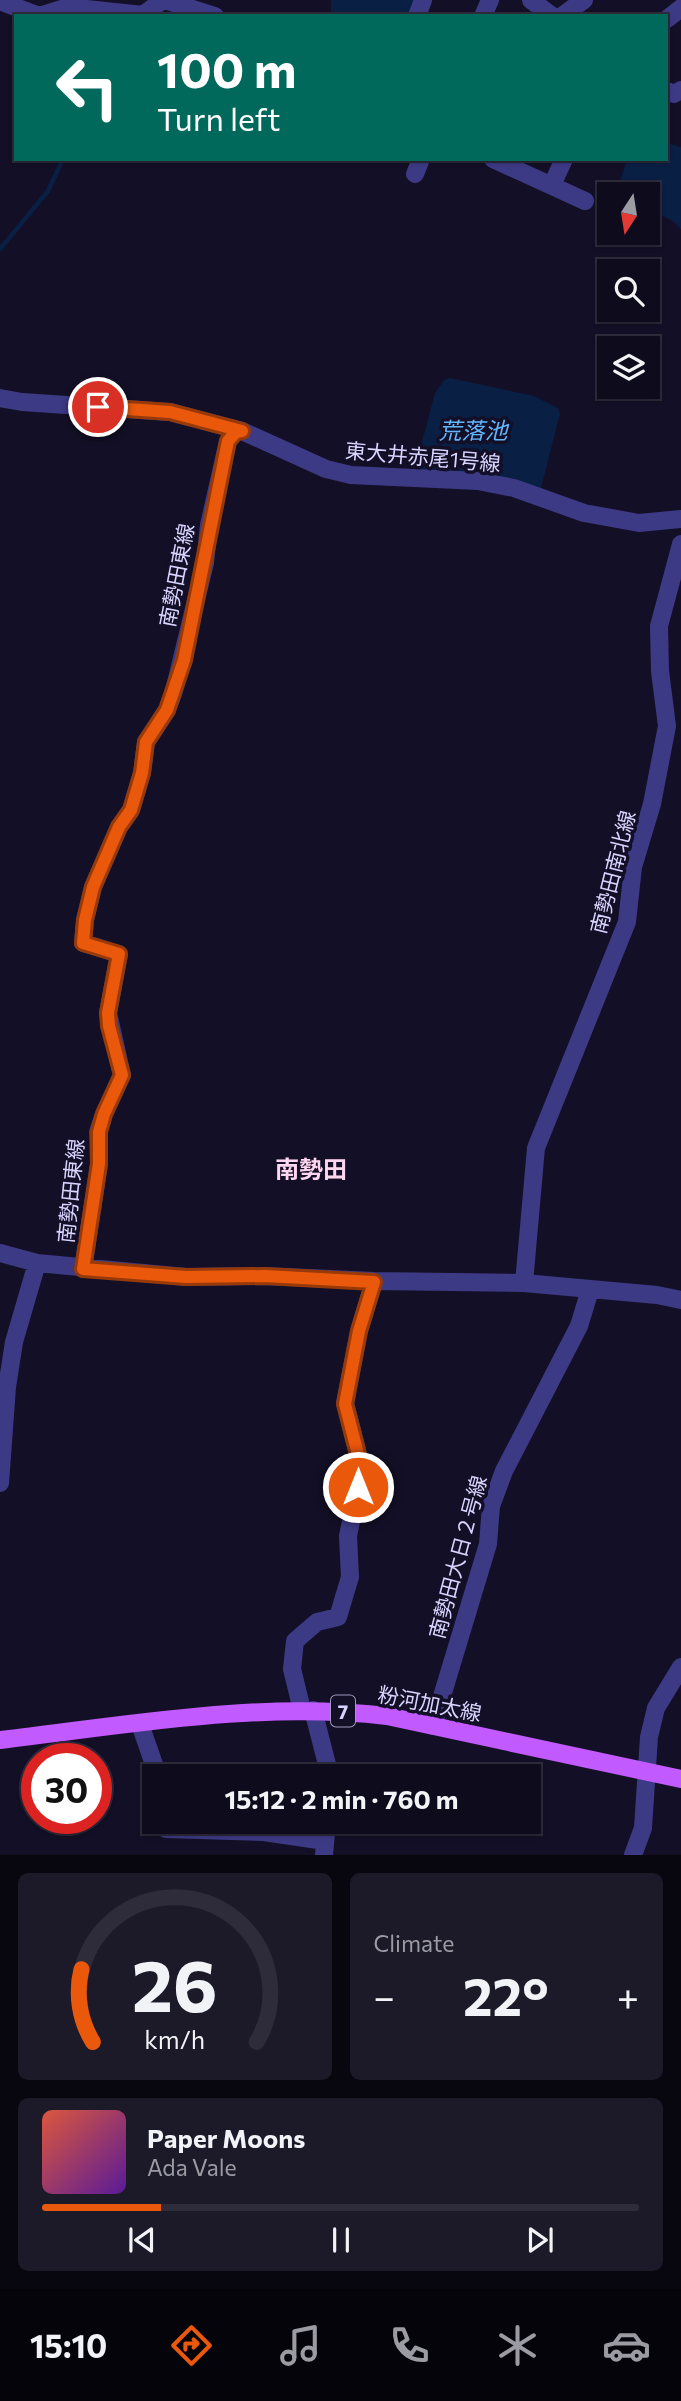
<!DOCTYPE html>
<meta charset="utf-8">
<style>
body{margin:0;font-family:Commissioner,"Noto Sans JP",sans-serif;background:#1c1929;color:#f1f3f6;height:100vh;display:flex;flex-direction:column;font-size:26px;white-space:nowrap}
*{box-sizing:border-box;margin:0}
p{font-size:23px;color:#9b9ba3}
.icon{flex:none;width:38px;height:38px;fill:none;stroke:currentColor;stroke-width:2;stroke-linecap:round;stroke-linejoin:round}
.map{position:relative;height:1855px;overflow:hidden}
.details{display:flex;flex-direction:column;gap:18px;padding:18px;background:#08060f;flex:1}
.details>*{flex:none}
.hud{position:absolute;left:14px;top:14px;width:654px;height:147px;border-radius:0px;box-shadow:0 2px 5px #0004,0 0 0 2px #2e2b3b;background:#00695c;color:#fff;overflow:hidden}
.needle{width:46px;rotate:192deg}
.buttons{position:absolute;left:597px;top:182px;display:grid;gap:14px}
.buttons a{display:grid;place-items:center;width:63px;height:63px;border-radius:0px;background:#0e0b1c;box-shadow:0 2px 5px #0004,0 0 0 2px #2e2b3b;font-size:35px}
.speed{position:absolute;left:21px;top:1743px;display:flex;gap:14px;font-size:35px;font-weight:700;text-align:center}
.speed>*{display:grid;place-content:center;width:91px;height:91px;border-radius:50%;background:#0e0b1c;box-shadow:0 2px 5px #0004,0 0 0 2px #2e2b3b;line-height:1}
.speed .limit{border:10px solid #d22;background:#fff;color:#111}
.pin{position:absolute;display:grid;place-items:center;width:60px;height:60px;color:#fff;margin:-30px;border:4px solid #fff;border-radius:50%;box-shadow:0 2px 7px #0007}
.me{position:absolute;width:77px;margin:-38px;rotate:0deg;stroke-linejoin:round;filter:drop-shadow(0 0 5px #0008)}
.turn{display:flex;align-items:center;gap:24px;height:147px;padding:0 28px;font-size:32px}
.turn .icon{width:91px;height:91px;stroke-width:2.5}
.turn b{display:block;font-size:49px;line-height:60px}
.big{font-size:52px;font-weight:700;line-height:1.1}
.details .card{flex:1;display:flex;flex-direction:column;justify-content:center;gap:10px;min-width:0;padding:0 24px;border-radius:10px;background:#1c1929}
.details .dial{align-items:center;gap:0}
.dial svg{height:182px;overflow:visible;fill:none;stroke:#2e2b3b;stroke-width:7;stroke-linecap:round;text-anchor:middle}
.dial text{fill:#f1f3f6;stroke:none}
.song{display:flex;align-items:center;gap:21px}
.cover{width:84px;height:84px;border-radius:10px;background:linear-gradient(135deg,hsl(10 70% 55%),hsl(270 70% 35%))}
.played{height:7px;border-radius:4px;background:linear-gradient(90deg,#ea580c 20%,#2e2b3b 20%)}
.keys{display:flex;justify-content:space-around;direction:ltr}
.heat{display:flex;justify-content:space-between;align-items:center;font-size:38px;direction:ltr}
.details .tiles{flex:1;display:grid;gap:18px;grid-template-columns:1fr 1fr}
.card:last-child{grid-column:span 2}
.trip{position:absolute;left:142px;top:1764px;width:399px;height:70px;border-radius:0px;background:#0e0b1c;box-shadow:0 2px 5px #0004,0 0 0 2px #2e2b3b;font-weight:700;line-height:70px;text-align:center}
.tab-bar{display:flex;height:112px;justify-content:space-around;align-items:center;background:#06040b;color:#9b9ba3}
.tab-bar .icon{width:49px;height:49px}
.tab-bar .on{color:#ea580c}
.tab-bar b{font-size:32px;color:#f1f3f6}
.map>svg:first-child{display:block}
</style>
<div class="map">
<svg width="681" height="1855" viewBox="0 0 681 1855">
<rect width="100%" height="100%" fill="#130f26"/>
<path fill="#0a1f44" d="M331 0H417L411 16H331Z
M667 143 681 147V230C674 218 660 215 648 213V194H616L627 159H667Z
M450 378 534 396 558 408 560 414 541 488 414 472 435 393 444 380Z"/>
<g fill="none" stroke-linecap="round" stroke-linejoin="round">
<path stroke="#0a1f44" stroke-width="4.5" d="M0 249 48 191 63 159"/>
<path stroke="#3d3a85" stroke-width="18" d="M164 0 215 16
M531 0 552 16
M0 1 39 16 68 7 143 15 163 0
M417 16 423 0
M483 16 490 0
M562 16 584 0
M667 19 681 8
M667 91 674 94 681 90
M493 159 585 201
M415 174 421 159
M552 185 564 159
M0 398 22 402 170 412 242 431 326 469 351 475 478 481 514 488 584 513 639 523 681 519
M0 1253 37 1263 14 1342 7 1387 0 1483
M37 1263 186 1277 265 1276 374 1281 524 1283 657 1295 681 1300
M83 1269 99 1164 98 1132 104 1114 122 1075 108 1013 119 954 83 943 85 920 93 887 119 827 131 810 142 773 146 742 167 710 174 691 205 563 209 525 228 441 235 432 242 431
M524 1283 536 1148 627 922 633 867 652 804 667 726 660 671 659 626 681 544
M302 1710 292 1669 295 1641 317 1622 338 1617 350 1577 348 1536 358 1487 360 1462 345 1403 359 1331 374 1281
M313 1710 330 1776
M140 1724 158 1776
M433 1726 488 1544 491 1506 504 1471 579 1326 590 1290
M166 1822V1829L264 1832 325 1841
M324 1855 327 1822
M633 1855 643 1828 649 1737 656 1708 681 1667"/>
<path stroke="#c25bff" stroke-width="18" d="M0 1740C128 1725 258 1701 387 1716L681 1779"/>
</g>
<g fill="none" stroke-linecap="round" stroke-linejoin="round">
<defs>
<path id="route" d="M98 407 170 412 242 431 236 432 228 441 184 660 167 710 146 742 142 773 131 810 119 827 93 887 85 920 83 943 119 954 108 1013 109 1026 122 1075 104 1114 99 1132V1164L83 1269 186 1277 265 1276 374 1282 359 1331 345 1404 360 1462 358 1487"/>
</defs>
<use href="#route" stroke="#983908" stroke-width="18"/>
<use href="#route" stroke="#ea580c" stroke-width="12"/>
</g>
<g text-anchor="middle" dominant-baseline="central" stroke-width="7" stroke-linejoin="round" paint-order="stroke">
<rect fill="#130f26" stroke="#9e99be" stroke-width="2" x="331" y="1695.5" width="24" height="31" rx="5"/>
<g font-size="19" font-weight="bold" fill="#d9d4ff">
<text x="343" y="1711">7</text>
</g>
<g font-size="21" fill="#d9d4ff" stroke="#130f26">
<text transform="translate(423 456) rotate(5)">東大井赤尾1号線</text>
<text transform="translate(176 575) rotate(-79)">南勢田東線</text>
<text transform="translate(612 872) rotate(-76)">南勢田南北線</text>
<text transform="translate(70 1191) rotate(-84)">南勢田東線</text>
<text transform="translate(457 1557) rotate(-75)">南勢田大日２号線</text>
<text transform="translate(430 1703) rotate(11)">粉河加太線</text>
</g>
<g font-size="23" font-style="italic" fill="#62b6ff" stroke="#130f26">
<text x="473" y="430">荒落池</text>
</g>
<g font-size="24" font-weight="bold" fill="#ffd6f0" stroke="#130f26">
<text x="311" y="1168">南勢田</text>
</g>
</g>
</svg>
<div class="buttons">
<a><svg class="needle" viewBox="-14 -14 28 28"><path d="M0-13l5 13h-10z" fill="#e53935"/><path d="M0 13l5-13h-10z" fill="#9b9ba3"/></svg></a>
<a><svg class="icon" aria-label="search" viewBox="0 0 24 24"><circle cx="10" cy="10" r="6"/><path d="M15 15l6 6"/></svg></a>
<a><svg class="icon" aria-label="layers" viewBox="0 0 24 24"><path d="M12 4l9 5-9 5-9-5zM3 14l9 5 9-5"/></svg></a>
</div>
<div class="speed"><div class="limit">30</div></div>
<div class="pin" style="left:98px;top:407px;background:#d93025"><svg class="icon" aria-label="arrive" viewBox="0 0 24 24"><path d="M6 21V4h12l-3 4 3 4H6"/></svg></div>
<svg class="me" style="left:358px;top:1487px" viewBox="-20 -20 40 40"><circle r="17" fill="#ea580c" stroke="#fff" stroke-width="3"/><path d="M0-11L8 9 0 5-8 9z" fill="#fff"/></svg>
<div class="trip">15:12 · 2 min · 760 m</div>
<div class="hud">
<div class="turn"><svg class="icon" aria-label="left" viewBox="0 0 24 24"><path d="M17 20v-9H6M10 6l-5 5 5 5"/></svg><div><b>100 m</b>Turn left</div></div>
</div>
</div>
<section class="details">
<div class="tiles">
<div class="card dial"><svg viewBox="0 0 100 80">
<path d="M14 69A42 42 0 1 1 86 69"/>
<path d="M14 69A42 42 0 0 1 9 37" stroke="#ea580c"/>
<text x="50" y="56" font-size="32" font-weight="700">26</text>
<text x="50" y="72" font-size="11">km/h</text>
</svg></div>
<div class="card"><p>Climate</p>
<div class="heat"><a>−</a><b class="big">22°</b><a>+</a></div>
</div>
<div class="card">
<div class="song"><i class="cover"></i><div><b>Paper Moons</b><p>Ada Vale</p></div></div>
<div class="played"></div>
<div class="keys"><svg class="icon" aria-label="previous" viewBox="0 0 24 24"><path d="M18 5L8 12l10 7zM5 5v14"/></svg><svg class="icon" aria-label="pause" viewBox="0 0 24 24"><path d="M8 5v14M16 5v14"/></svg><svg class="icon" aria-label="next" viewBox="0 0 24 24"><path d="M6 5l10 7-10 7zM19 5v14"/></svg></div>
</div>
</div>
</section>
<nav class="tab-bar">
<b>15:10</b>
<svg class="icon on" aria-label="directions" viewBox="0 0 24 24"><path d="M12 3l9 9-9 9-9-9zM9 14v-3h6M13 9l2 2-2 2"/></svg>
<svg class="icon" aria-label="music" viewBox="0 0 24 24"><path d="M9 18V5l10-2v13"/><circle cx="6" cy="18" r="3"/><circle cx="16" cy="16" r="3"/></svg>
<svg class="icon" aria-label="phone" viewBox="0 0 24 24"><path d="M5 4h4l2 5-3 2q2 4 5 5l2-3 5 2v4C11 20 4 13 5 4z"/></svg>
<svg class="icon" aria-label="climate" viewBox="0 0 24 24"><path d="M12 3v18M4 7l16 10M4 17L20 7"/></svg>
<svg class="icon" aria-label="car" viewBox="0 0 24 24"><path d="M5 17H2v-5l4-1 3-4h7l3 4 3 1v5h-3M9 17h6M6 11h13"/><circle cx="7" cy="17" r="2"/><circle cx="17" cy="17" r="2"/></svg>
</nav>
